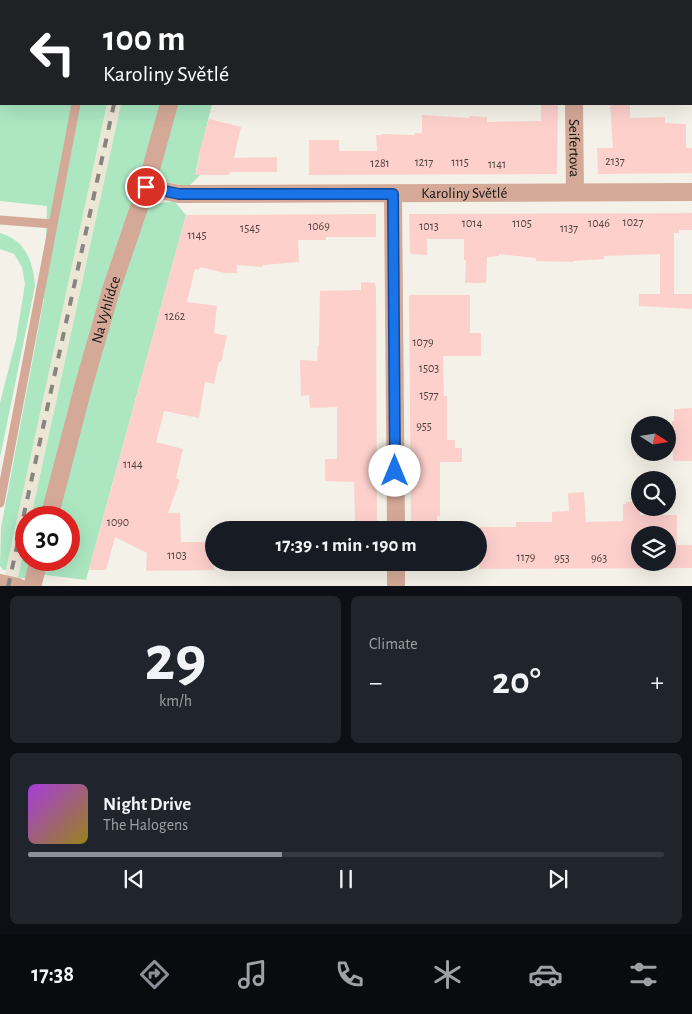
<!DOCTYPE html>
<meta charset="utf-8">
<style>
body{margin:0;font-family:"Alegreya Sans",sans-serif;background:#20242c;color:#f1f3f6;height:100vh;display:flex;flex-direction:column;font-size:19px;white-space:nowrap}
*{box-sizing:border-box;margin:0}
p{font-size:16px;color:#9ea1a6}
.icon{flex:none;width:28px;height:28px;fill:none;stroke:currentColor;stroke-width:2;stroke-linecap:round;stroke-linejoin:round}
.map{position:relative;height:586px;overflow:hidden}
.details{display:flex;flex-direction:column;gap:10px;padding:10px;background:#0d0f14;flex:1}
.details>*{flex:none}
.banner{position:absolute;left:0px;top:0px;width:692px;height:105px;box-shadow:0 5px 20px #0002;background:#202124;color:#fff;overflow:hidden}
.needle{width:32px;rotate:102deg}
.controls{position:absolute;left:631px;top:416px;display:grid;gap:10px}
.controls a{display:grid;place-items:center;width:45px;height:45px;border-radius:50%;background:#171b24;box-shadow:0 5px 20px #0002;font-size:25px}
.speed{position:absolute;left:15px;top:506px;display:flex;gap:10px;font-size:25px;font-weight:700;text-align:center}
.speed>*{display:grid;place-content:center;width:65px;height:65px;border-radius:50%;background:#171b24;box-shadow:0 5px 20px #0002;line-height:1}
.speed .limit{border:8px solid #d22;background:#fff;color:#111}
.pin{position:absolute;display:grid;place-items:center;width:42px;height:42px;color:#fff;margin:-21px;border:2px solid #fff;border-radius:50%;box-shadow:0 1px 5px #0007}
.me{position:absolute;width:55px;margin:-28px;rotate:0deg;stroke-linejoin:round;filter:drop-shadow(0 0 4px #0008)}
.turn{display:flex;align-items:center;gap:18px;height:105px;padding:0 20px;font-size:22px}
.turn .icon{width:65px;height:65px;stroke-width:2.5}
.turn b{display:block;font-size:35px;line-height:42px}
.big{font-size:38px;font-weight:700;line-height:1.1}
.details .widget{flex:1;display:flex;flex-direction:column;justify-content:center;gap:8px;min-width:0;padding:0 18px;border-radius:8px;background:#20242c}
.details .dial{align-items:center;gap:0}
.dial b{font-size:65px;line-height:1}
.song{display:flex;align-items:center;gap:15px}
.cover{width:60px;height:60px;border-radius:8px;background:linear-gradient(135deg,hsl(280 70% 55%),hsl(50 70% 35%))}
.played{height:5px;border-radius:2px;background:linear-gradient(90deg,#8c9099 40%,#363941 40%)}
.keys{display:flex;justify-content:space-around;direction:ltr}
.heat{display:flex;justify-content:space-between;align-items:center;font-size:28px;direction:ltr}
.details .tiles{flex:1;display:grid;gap:10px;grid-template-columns:1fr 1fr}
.widget:last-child{grid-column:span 2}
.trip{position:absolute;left:205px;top:521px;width:282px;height:50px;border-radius:25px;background:#171b24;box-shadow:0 5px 20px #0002;font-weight:700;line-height:50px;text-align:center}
.menu{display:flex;height:80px;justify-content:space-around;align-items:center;background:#090b0e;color:#9ea1a6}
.menu .icon{width:35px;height:35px}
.menu .current{color:#8c9099}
.menu b{font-size:22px;color:#f1f3f6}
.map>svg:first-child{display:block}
</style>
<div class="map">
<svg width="692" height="587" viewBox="0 0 692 587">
<rect width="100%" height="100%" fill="#f4f1e8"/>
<path fill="#ebe6d6" d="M107 104H121L31 517 26 518V539L16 586 2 587 9 556Z"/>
<path fill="#ace7c2" d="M0 0 77 1H1V104H107L6 570H3L0 566 1 528 44 299 47 206 0 201Z
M121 104H212L196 170 200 175 188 187 144 176 131 216 156 204 174 201 186 215 86 580 30 573 26 578H18L26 539V560H69V518L31 517Z
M0 233C26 240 33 262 35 286L0 458V403L16 340 25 284 22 267 14 254 0 249Z"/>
<path fill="#fdd0cc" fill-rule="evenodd" d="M541 104H558L557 174 309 175V140H339V151H377L376 135H382V134L415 135V133H422V115L469 118V116L487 117V122L541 121Z
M610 104H630V118L665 117V123L686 124V148H692V173L598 174 597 148H613Z
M209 119 241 127 234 158 277 157V172H230L229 175H195L200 156H198Z
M692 213V230H679V233H674V294H692V309L639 306V294H660V254L604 256V259L573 261V262L536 261V258L499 254V256L487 257 486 283H465L466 260H464V239H427V255L410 254 409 214Z
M376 214V237H326V240H298L299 262 263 265 262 267 237 265V273H225L200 267 199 270 195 269 187 302 217 306 214 333 227 336 221 362H219L214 384 205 382 199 418 164 411 156 442 183 449 176 478 180 480 168 513H180L181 542H214V570L146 571 147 553 115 537 106 570H89L186 215Z
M361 282 375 283 376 290 377 522H355L354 482 325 481V459H337V407L310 408 309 395 301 396 300 360 317 361 318 345H319L320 291 361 290Z
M409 295H470V333H481V356H443L444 396H447V440H455V448H462V462H440V516H437V526L411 527Z
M692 408V461H673L672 421H674V409Z
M584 492 586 522 623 521V504H626V502H640V515H677V545H692V568L479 569 480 527H516V522H552V512L569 511 568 493ZM640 535H668V562H640Z"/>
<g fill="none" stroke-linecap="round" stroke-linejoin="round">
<path stroke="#d5a998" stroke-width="9" d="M95 1V0
M0 220 53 224
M0 503 76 104"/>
<g stroke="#d5a998" stroke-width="18">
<path d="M573 0V1"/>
<path d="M196 1V0"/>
<path id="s1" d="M574 104 575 192"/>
<path id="s2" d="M146 187 179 194 692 192"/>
<path d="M393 194 396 530"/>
<path id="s3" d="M49 518 84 384 112 287 146 187 169 104"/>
<path d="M396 562V587"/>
<path d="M0 583 18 587"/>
<path d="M32 587 39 560"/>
</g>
<path stroke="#87857f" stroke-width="4" stroke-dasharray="9 9" stroke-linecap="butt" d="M136 1 137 0
M8 587 114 104"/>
</g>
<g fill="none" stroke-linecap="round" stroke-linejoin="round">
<defs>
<path id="route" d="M146 187 179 194H393L395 471"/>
</defs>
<use href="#route" stroke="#114b97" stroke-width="12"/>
<use href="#route" stroke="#1a73e8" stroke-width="9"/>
</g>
<g text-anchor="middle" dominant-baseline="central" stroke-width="4" stroke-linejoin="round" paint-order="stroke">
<g font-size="12" fill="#4d413e">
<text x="615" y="161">2137</text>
<text x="424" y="162">1217</text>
<text x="460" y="162">1115</text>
<text x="380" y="163">1281</text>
<text x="497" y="164">1141</text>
<text x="633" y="222">1027</text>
<text x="472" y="223">1014</text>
<text x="522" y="223">1105</text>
<text x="599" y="223">1046</text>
<text x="319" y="226">1069</text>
<text x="429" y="226">1013</text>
<text x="250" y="228">1545</text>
<text x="569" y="228">1137</text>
<text x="197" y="235">1145</text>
<text x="175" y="316">1262</text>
<text x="423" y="342">1079</text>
<text x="429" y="368">1503</text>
<text x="429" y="395">1577</text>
<text x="424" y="426">955</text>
<text x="133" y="464">1144</text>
<text x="118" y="522">1090</text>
<text x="177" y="555">1103</text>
<text x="526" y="557">1179</text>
<text x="562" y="558">953</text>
<text x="599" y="558">963</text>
</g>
<g font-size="15" fill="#12110e" stroke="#fff">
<text stroke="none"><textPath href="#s1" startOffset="44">Seifertova</textPath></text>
<text stroke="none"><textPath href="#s2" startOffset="319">Karoliny Světlé</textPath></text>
<text stroke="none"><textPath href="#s3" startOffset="216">Na Vyhlídce</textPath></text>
</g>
</g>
</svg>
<div class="controls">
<a><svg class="needle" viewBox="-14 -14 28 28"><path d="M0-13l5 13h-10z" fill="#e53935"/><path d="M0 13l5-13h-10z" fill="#9ea1a6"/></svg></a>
<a><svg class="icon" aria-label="search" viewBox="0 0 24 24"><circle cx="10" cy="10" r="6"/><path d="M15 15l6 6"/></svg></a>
<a><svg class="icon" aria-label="layers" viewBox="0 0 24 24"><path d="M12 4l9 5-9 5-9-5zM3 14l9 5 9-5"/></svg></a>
</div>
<div class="speed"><div class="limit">30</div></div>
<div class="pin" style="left:146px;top:187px;background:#d93025"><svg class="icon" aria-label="arrive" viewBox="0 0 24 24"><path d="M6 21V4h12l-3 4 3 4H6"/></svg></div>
<svg class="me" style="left:395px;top:471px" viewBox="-20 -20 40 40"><circle r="19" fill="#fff"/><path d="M0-13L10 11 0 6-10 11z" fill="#1a73e8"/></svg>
<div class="trip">17:39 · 1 min · 190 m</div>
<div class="banner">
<div class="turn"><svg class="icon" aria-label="left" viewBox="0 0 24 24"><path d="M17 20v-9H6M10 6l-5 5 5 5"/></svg><div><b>100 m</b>Karoliny Světlé</div></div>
</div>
</div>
<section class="details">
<div class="tiles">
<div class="widget dial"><b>29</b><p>km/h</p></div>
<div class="widget"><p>Climate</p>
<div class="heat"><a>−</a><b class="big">20°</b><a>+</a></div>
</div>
<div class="widget">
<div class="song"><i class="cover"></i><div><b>Night Drive</b><p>The Halogens</p></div></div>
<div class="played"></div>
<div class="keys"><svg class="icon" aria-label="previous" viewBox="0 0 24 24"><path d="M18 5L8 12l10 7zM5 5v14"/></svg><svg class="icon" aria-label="pause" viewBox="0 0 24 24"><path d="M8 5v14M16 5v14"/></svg><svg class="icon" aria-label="next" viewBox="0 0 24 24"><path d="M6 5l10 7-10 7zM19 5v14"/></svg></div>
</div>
</div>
</section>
<nav class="menu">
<b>17:38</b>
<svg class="icon current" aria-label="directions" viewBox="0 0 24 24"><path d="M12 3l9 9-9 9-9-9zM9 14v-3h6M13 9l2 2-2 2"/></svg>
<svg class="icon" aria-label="music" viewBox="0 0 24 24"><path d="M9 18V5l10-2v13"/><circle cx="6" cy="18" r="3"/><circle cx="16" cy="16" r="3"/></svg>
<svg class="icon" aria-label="phone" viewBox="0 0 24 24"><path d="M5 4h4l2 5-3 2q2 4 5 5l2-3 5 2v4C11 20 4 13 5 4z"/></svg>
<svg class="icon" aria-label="climate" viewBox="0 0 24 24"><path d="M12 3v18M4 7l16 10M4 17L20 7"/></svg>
<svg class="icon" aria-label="car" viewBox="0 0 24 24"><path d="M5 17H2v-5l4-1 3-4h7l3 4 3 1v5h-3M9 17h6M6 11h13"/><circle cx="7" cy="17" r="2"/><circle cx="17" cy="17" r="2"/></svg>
<svg class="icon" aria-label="filters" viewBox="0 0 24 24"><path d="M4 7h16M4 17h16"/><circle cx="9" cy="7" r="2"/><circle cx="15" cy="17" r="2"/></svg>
</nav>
